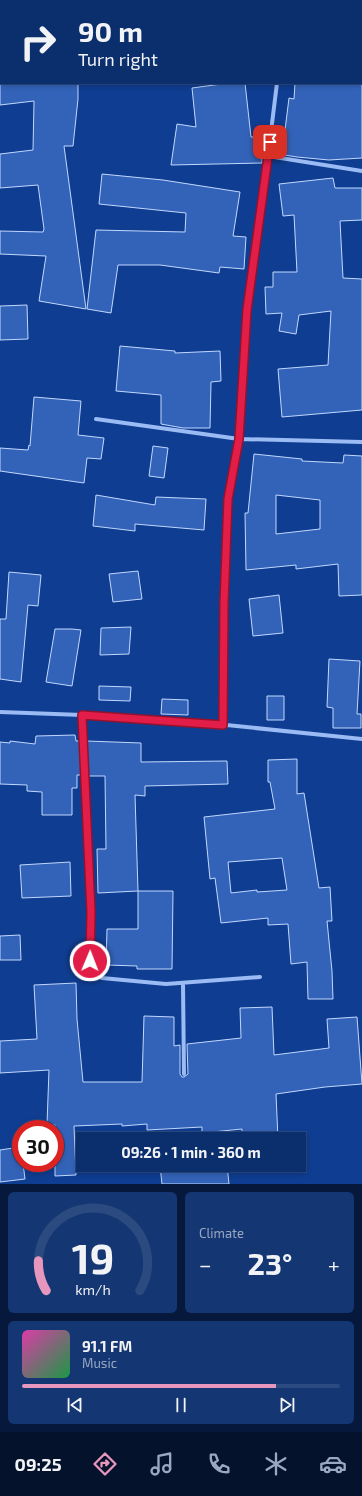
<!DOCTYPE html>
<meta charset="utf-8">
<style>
body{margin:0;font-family:"Exo 2",sans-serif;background:#143672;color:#f1f3f6;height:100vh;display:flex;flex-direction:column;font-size:15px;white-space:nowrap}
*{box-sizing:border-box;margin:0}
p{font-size:13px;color:#9aa8c2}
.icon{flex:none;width:22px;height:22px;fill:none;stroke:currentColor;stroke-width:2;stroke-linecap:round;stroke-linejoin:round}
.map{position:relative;height:1184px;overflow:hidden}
.sheet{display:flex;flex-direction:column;gap:8px;padding:8px;background:#06193c;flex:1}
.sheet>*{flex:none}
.guide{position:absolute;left:0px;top:0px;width:362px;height:84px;box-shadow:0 2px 6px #0003,0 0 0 1px #2b4a80;background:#0b2e6d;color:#f1f3f6;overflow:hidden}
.speed{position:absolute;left:12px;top:1120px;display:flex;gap:8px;font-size:20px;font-weight:700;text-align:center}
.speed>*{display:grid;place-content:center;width:52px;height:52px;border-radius:50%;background:#0b2e6d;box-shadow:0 2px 6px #0003,0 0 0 1px #2b4a80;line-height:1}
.speed .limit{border:6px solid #d22;background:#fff;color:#111}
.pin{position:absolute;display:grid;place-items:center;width:34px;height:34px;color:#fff;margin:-17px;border-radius:8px;box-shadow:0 2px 6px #0006}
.me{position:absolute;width:44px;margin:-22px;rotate:1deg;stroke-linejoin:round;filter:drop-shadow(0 0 3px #0008)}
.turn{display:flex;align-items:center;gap:14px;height:84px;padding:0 12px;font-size:18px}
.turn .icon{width:52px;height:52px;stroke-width:2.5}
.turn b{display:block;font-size:28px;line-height:34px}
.big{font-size:30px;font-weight:700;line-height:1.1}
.sheet .tile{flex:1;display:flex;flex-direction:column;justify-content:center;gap:6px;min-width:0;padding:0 14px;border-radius:6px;background:#143672}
.sheet .dial{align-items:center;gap:0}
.dial svg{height:104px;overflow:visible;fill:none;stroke:#2b4a80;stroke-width:7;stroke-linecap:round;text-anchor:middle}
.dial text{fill:#f1f3f6;stroke:none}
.song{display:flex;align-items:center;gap:12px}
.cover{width:48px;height:48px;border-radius:6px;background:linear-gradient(135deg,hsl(320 70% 55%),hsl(140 70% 35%))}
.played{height:4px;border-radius:2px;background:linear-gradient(90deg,#e797bd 80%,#2b4a80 80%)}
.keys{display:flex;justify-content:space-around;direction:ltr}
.heat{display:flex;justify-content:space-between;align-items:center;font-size:22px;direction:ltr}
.sheet .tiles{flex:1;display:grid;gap:8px;grid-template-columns:1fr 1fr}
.tile:last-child{grid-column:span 2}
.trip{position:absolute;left:76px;top:1132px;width:230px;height:40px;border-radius:0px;background:#0b2e6d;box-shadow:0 2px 6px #0003,0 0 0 1px #2b4a80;font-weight:700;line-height:40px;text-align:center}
.tabs{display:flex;height:64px;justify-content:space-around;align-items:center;background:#04122c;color:#9aa8c2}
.tabs .icon{width:28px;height:28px}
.tabs .active{color:#e797bd}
.tabs b{font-size:18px;color:#f1f3f6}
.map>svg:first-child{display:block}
</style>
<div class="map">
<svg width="362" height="1184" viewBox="0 0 362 1184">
<rect width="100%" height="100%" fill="#0f3d91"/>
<path fill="#3363b9" stroke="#c1d8fe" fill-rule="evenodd" d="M0 83H78V99L73 146H64L86 309 39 301 46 256 0 254V231L43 232 44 229 38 185 0 188V154L33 150 34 101 0 105Z
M229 83H245L251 137H267L265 155 262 154V163L171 165 177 124 196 127 192 88Z
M295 83H362V158L329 160 297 157 272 153 274 137 284 138 289 98 294 99Z
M102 174 163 180 240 192 233 236 246 237 244 269 220 267 219 273 160 265H118L111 313 87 309 96 230 185 232 186 213 99 204Z
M333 178 335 188H362V220L340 221 343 278 362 279V410L282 417 278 369 328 365 331 311 299 315 296 334 279 331 282 313 266 314 265 287H273V272H297L294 215 283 216 279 184Z
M27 305 28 339 0 340V306Z
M120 346 175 351V353L220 351 221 381 211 382 210 428H183L161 424V395L116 391Z
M34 397 81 401 78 435 104 438 101 459 87 458 84 483 0 471V448L28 450 29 445 30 446Z
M153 446 168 448 164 478 149 476Z
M254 454 302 459V461L343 463 344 455 362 456V595L339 596 338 564 296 569V565L246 570 245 513H248ZM276 495 320 500V529L276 534Z
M96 495 155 505 156 497 206 499 204 530 135 524V531L93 526Z
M138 571 142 599 113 602 109 574Z
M9 572 41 575 38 606 28 605 21 682 0 679V619H6Z
M279 595 283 633 253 636 249 599Z
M131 627 129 654 100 655 101 628Z
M55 629H72L81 630 72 686 46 682Z
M329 659 360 661 357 714H361V728H333V708L327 707Z
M99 686 131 687 130 701 99 700Z
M267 696H284V720H267Z
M162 699 188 700V715L161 714Z
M75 735 76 741H80L81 775H77V788H72V815H42V792L27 791V785L0 784V742L10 743V741L35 744 36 736Z
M87 741 141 743V762L227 761 228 784 145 786V796L135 795 138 891 98 893 97 849H106L105 776H88Z
M297 759V794L304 793 319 888 330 887 332 921H327L332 971 333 999H308L307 962 291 964 288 924 268 925V918L221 923 215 878 210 879 204 817 275 809 270 782H268V760ZM282 858 287 890 257 892V890L231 893 228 862Z
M70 862 71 896 22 898 20 865Z
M138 891H173L172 969H137V966L106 965 107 929H138Z
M20 935 21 960H0V936Z
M76 983 77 1019 83 1082H142L144 1016 174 1017V1046L180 1045V1074L182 1077H184L188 1074 187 1044 241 1038 240 1008 272 1007 274 1055 329 1048 327 1019 357 1017 362 1084 325 1087 276 1094 278 1139H242V1129L202 1133V1127L147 1130V1124L122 1126V1124L74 1126 76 1175 55 1176V1125L47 1124 49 1070 0 1073V1041L37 1039 34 985Z
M20 1147 21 1163H23L25 1179 0 1182V1150Z
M180 1165H227L229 1184H162L160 1166Z"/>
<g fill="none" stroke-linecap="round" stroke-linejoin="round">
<path stroke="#9abbf4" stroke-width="4" d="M286 1V0
M0 46H1
M268 156 362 171
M96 419 239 439 362 442
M0 712 82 715 197 722 362 739
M82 715 91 912 90 961 92 972 102 978 166 984 260 977
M223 725 224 604 228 499 239 439 247 310 268 156 277 83
M183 983 184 1074"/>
</g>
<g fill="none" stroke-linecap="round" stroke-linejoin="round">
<defs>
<path id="route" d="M90 961 91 912 82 715 223 725 224 604 228 499 239 439 247 310 270 142"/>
</defs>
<use href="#route" stroke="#92132f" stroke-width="10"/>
<use href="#route" stroke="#e11d48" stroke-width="7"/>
</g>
</svg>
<div class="speed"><div class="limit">30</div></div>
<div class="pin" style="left:270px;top:142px;background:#d93025"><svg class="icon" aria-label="arrive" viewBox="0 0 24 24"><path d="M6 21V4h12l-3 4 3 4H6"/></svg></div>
<svg class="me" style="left:90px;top:961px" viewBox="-20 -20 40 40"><circle r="17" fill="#e11d48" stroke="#fff" stroke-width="3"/><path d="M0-11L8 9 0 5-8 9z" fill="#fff"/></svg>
<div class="trip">09:26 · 1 min · 360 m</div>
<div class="guide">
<div class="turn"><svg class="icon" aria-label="right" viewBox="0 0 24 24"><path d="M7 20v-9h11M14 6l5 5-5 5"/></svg><div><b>90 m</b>Turn right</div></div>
</div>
</div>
<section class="sheet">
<div class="tiles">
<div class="tile dial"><svg viewBox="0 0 100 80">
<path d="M14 69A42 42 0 1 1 86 69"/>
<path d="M14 69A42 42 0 0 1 8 46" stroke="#e797bd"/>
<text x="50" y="56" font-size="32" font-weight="700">19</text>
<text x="50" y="72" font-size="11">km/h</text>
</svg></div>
<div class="tile"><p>Climate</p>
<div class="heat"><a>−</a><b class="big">23°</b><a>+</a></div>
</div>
<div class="tile">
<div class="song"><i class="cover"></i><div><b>91.1 FM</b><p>Music</p></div></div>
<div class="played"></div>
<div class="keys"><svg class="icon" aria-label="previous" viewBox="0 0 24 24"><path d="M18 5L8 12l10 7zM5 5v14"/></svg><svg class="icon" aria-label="pause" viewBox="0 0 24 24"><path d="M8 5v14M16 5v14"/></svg><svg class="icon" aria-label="next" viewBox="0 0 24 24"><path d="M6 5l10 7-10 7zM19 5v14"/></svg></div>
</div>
</div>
</section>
<nav class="tabs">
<b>09:25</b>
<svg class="icon active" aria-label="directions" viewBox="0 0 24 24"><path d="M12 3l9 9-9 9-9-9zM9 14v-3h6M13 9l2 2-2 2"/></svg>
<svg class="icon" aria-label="music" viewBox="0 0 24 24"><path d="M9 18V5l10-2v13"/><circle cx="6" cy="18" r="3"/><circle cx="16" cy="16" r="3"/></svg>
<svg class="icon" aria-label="phone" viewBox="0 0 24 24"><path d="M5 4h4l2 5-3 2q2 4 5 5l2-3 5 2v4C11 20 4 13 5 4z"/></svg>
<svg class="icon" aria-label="climate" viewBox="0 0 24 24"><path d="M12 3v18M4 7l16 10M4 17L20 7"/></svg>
<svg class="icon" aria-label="car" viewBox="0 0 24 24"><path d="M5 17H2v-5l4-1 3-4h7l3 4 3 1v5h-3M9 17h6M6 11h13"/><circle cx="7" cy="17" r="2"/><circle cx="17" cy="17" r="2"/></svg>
</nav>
